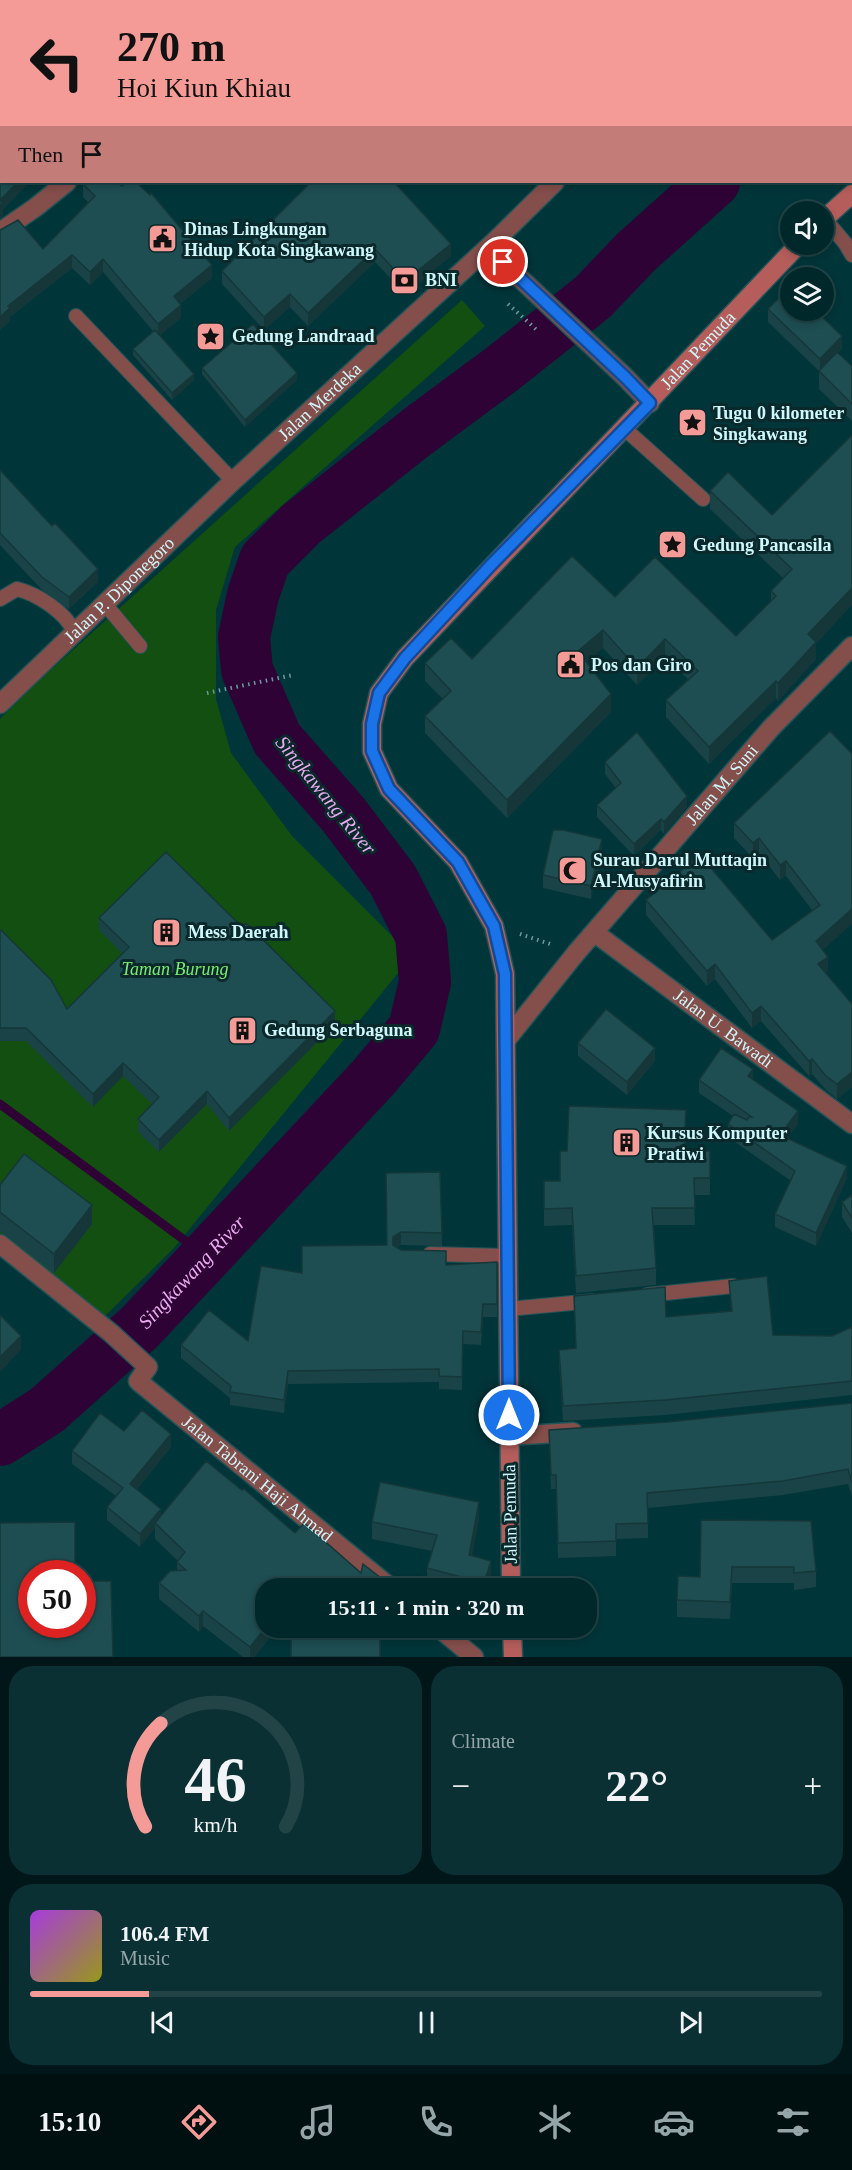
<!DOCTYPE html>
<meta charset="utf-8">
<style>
body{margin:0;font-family:"Times New Roman",serif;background:#0a3033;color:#f1f3f6;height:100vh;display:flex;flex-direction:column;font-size:22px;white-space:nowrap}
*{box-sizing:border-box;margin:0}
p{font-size:20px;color:#95a6a9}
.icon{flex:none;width:33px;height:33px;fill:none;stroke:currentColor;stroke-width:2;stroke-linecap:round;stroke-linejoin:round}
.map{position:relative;height:1657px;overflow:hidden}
.panel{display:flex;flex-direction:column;gap:9px;padding:9px;background:#001618;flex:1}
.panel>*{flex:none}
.top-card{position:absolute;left:0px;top:0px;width:852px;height:183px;box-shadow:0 3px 9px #0003,0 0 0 2px #224447;background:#f59b97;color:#111;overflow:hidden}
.tools{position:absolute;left:780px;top:201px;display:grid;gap:12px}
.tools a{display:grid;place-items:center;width:54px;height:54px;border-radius:50%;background:#00282b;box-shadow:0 3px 9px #0003,0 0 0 2px #224447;font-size:30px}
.speed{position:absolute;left:18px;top:1560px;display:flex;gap:12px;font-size:30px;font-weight:700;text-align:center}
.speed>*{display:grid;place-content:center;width:78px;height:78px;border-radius:50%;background:#00282b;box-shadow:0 3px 9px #0003,0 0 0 2px #224447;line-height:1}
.speed .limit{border:9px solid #d22;background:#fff;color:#111}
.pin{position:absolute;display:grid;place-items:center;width:51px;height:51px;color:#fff;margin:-26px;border:3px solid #fff;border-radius:50%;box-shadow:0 2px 6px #0007}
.me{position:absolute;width:66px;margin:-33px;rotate:0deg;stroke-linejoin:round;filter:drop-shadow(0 0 4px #0008)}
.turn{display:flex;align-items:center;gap:21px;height:126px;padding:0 18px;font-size:27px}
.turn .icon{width:78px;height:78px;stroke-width:2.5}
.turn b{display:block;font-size:42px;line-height:51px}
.then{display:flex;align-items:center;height:57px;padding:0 18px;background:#0003;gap:12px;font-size:22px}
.big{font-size:45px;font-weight:800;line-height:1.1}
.panel .tile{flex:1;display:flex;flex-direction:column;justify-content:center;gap:9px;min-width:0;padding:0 21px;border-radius:24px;background:#0a3033}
.panel .dial{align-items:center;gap:0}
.dial svg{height:156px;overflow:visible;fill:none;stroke:#224447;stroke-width:7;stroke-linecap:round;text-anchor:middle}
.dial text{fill:#f1f3f6;stroke:none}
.song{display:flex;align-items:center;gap:18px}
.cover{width:72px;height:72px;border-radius:9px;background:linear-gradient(135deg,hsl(280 70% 55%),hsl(60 70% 35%))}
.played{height:6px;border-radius:3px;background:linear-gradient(90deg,#f59b97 15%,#224447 15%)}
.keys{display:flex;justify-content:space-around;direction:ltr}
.heat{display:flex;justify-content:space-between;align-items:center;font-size:33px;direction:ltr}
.panel .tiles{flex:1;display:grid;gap:9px;grid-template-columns:1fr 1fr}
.tile:last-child{grid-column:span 2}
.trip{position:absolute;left:255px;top:1578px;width:342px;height:60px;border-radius:24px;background:#00282b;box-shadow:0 3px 9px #0003,0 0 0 2px #224447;font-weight:800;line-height:60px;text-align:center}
.dock{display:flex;height:96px;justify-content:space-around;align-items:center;background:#001011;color:#95a6a9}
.dock .icon{width:42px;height:42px}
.dock .current{color:#f59b97}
.dock b{font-size:27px;color:#f1f3f6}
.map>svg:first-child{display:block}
</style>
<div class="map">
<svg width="852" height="1657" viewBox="0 0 852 1657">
<rect width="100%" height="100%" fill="#003539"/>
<path fill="#124f11" d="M462 300 485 326 235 547 216 610V699L231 753 292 836 412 956 174 1248 91 1330 0 1257V719L34 685Z"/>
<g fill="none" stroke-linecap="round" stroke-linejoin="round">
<path stroke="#2f0235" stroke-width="9" d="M0 1104 206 1256"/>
<g stroke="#2f0235" stroke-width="52">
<path d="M798 2V0"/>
<path id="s1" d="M0 1440 47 1410 140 1327 373 1078 414 1029 425 982 421 935 393 880 343 814 277 739 247 670 244 637 253 595 265 560 301 524 417 432 502 369 593 297 636 252 714 182"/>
</g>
<defs>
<path id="lane" d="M824 218 845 243 852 255
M76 316 233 481
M625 429 703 499
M0 599 17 589C37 594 66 612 74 632
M105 604 140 646
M430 1254 508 1256
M647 1295 733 1286
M508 1309 593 1301"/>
<g id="street">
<path d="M454 0 456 2"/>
<path d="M227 2 228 0"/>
<path d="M741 2 742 0"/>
<path d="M0 232 36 207 67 182"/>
<path d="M488 248 625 377 650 403"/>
<path id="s2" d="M0 704 233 481 494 242 555 182"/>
<path id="s3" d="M595 933 852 1124"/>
<path id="s4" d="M507 1039 576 953 771 728 852 646"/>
<path id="s5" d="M0 1244 111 1333 148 1367 138 1381 391 1588"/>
<path d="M509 1436 573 1432"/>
<path d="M439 1628 474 1657"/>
</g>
<g id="secondary">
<path d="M824 219 852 194"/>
<path id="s6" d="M511 1588 505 974 494 926 458 862 389 789 372 751V724L379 693 405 658 799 244"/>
<path d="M512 1628 513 1657"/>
</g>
</defs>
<use href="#lane" stroke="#215458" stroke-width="16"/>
<use href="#street" stroke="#215458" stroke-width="21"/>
<use href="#secondary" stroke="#215458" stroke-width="21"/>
<path stroke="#6b9b9f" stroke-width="4" stroke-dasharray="1.5 4.5" stroke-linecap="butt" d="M769 2 771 0
M508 304 539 332
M207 693 293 675
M520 934 553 945"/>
<use href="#lane" stroke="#844e4b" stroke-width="14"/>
<use href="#street" stroke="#844e4b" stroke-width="18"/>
<use href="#secondary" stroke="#b45d5b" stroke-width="18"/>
</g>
<path fill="#1a4347" d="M311 182 451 256 405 294 375 262 308 326 290 307 264 330 222 284V271Z
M83 184 212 278 180 304 181 318 160 335 194 380 172 400 133 355V349L153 331 103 272 90 285 72 268 10 317V321L0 330 43 249 88 202 83 197Z
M768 309 842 349 838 353 852 366V421L819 389V371L768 322Z
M202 368 297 380 245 427 202 374Z
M852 435 816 644V659L778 701 776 698 709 764 666 717V700L688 679 665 657 637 685 603 648 586 662 611 712 507 818 425 733V716L443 699 425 681V663L472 659 615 597 736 636 771 602V591L783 578 710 509V491L772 515Z
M0 470 98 582 69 609 42 590 0 545Z
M830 731 823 950 828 971 825 973 852 1004V1087L837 1099 826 1090 812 1074 809 1076 761 1021 752 1028 715 979 707 986 646 915V900L772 940 812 910 786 876 780 880 759 853 753 858 734 838V823Z
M605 762 687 807 664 834 661 830 634 856 597 817V805L616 788 605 774Z
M602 852 591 899 543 888V875Z
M99 918 335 1024 229 1131 207 1104 159 1152 138 1132V1119L152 1104 123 1076 93 1107 26 1041H0V931L67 1009 122 953 99 930Z
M578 1043 655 1061 627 1095 578 1056Z
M753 1079 798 1124 787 1138 847 1178 816 1246 775 1227V1214L791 1181 728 1137V1124L733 1116 699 1093V1080Z
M686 1127 685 1151H710V1195H694L695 1225H654L656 1268V1285L576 1293 572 1225 544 1226V1181H560Z
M440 1172 442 1246 401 1245 397 1247 401 1250 446 1265 497 1262V1317H483L481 1345 463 1344 462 1390 439 1389V1382L288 1384 284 1413 230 1405V1398L181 1358V1345L248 1341 302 1273 387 1245Z
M0 1185 92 1224 54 1273 0 1231Z
M852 1195V1233L842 1217V1202Z
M729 1281 773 1335 832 1336 852 1327V1395L665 1415 563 1421 559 1364V1350L576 1348 574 1296 666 1317 731 1311Z
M852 1403V1496L848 1484 783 1495 648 1508V1538L616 1539V1556L558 1558 556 1489H551L549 1430 667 1422Z
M124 1431 171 1447 137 1489 161 1517 295 1533 361 1573 381 1578 266 1588 278 1628 254 1657H243L203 1626 199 1632 159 1599V1583L177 1570V1562L178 1561 155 1539V1528L140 1547 107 1520V1507L116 1496 72 1464V1451Z
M479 1519 472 1555 491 1578 488 1588H441L427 1585V1568L432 1551 372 1539V1522Z
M701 1520 816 1571V1587L794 1590V1583H732L730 1619 677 1617V1600L700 1577Z"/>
<path fill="#153739" d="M86 0H95L94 2H85Z
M18 182H30L3 210V216L0 219V200Z
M451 244V256L405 294V281Z
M375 249V262L308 326V313Z
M72 255V268L10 317V321L0 330V317L8 306Z
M103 259V272L90 285V272Z
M212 265V278L174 309V296Z
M290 294V307L264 330V317Z
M181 305V318L158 337V324Z
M842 336V349L820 372V359Z
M297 373V380L245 427V420Z
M194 374V380L172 400V393Z
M98 569V582L69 609V597Z
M852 588V605L816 644V659L778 701V683L808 634Z
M603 630V648L578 669V651Z
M665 639V657L637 685V668Z
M776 681V698L709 764V747Z
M611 694V712L507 818V800Z
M687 796V807L664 834V822Z
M661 819V830L634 856V844Z
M759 838V853L753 858V843Z
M602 839V852L591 899V886Z
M786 861V876L780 880V865Z
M852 909V924L816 956V941Z
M828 957V971L818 979V964Z
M715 964V979L707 986V971Z
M761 1006V1021L752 1028V1013Z
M335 1011V1024L229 1131V1118Z
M655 1048V1061L627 1095V1082Z
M812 1059V1074L809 1076V1061Z
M123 1063V1076L93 1107V1094Z
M753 1069V1082L748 1076Z
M852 1072V1087L837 1099V1084Z
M207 1091V1104L159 1152V1140Z
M798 1111V1124L780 1148V1135Z
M847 1166V1178L816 1246V1233Z
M92 1205V1224L54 1273V1254Z
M401 1232V1245L393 1250V1237Z
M21 1336V1350L0 1372V1357Z
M288 1371V1384L284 1413V1400Z
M171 1434V1447L130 1497V1484Z
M479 1502V1519L469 1572V1555Z
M161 1509V1522L155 1523V1528L140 1547V1534Z
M491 1561V1578L488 1588H484V1583Z
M203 1611V1626L199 1632V1616Z
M266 1628H278L254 1657H250V1647Z"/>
<path fill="#1e4e52" stroke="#153739" stroke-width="1.5" d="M40 0H86L85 2H39Z
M157 0H165L167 2H156Z
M244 0H385L386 2H246Z
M398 0H424L426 2H396Z
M2 98V182H18L0 200 3 203 0 206V100Z
M86 182H117L122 186 127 182H136L150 195 151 193 212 265 174 296 181 305 158 324 103 259 90 272 72 255 8 306 10 308 0 317V230L18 220 43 249 95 196 83 184Z
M311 182H394L451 244 405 281 375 249 308 313 290 294 264 317 222 271Z
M790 287V310H815L842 336 820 359 768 309Z
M253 324 297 373 245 420 202 368Z
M155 330 194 374 172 393 133 349Z
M837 352 852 366V404L819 371Z
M852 435V588L808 634 816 642 796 664 778 683 776 681 709 747 666 700 698 671 665 639 637 668 603 630 578 651 611 694 507 800 425 716 451 691 425 663 451 638 472 659 572 556 615 597 655 557 736 636 776 596 771 591 792 569 710 491 728 472 772 515Z
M0 470 52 526 55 523 98 569 69 597 42 577 0 533Z
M830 731 852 754V909L816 941 828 957 818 964 852 1004V1072L837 1084 826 1076 812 1059 809 1061 761 1006 752 1013 715 964 707 971 646 900 700 855 772 940 820 905 786 861 780 865 759 838 753 843 734 823Z
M637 732 687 796 664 822 661 819 634 844 597 805 621 783 605 762Z
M553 830H563L602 839 591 886 543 875Z
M166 852 242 927 246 923 335 1011 229 1118 207 1091 159 1140 138 1119 159 1097 123 1063 93 1094 26 1028H0V931L1 930 51 980 67 1009 129 947 99 918Z
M606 1009 655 1048 627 1082 578 1043Z
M721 1048 753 1069 748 1076 798 1111 780 1135 847 1166 816 1233 775 1214 795 1171 728 1124 734 1114 747 1120 749 1117H752L699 1080Z
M569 1106 686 1110 684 1151H710V1178H694L695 1208H652L656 1268 576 1276 572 1208 544 1209V1181H560V1151H567Z
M24 1154 92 1205 54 1254 0 1212V1185Z
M440 1172 442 1233 401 1232 393 1237V1245L401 1250 446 1251V1265L497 1262V1304H483L481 1332 463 1331 462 1377 439 1376V1369L288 1371 284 1400 230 1392 231 1386 181 1345 209 1310 248 1341 261 1266 302 1273V1246L387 1245 386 1173Z
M852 1195V1218L842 1202Z
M767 1276 773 1335 832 1336 852 1327V1381L665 1400 563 1406 559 1350 576 1348 574 1296 665 1287 666 1317 732 1311 729 1281Z
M0 1315 21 1336 0 1357Z
M852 1403V1482L848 1469 783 1481 647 1493 648 1523 616 1524V1541L558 1543 556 1475H551L549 1430 667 1422Z
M142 1410 171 1434 130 1484 161 1509 140 1534 107 1507 123 1488 72 1451 100 1413 124 1431Z
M206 1461 242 1490 244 1489 295 1533 304 1523 361 1573 363 1564 381 1578V1588H266V1627L250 1647 203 1611 199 1616 159 1583 170 1571 186 1570 177 1562 185 1552 155 1523Z
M380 1482 479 1502 469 1555 491 1561 484 1583 427 1568 437 1535 372 1522Z
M701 1520 811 1521 816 1571 794 1573V1567H732L730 1602 677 1600 678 1576 700 1577Z
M75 1522V1574H32V1624H82V1581H111L113 1657H0V1523Z
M291 1628H380V1657H291Z"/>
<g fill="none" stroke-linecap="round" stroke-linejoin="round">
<defs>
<path id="route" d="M503 262 625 377 650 403 491 565 405 658 379 693 372 724V751L389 789 458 862 494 926 505 974 509 1415"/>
</defs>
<use href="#route" stroke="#114b97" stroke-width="15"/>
<use href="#route" stroke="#1a73e8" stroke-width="10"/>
</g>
<defs>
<symbol id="civic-square" viewBox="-11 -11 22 22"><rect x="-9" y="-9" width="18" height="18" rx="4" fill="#f59b97" stroke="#0b282b"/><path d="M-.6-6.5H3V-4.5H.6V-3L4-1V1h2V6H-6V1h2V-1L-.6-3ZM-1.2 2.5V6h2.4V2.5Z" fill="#111"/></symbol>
<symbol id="bank-square" viewBox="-11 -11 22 22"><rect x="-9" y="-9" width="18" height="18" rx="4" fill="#f59b97" stroke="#0b282b"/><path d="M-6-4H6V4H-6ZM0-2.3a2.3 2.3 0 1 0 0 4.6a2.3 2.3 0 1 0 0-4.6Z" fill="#111"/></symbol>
<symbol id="sight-square" viewBox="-11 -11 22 22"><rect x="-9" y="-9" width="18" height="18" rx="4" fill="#f59b97" stroke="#0b282b"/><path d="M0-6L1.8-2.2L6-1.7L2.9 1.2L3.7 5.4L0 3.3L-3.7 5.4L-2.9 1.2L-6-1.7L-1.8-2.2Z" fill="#111"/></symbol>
<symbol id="mosque-square" viewBox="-11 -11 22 22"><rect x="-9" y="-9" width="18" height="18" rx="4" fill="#f59b97" stroke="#0b282b"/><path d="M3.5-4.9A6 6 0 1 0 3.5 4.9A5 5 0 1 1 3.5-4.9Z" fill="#111"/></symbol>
<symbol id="building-square" viewBox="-11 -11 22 22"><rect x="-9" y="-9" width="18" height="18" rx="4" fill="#f59b97" stroke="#0b282b"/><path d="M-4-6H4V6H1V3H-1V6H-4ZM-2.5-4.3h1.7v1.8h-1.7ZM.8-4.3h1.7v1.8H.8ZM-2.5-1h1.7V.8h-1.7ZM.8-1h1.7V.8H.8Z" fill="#111"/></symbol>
</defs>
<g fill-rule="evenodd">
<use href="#civic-square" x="146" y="222" width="33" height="33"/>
<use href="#bank-square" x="388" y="264" width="33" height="33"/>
<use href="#sight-square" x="194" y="320" width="33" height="33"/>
<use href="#sight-square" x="676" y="406" width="33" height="33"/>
<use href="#sight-square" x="656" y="528" width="33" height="33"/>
<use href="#civic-square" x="554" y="648" width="33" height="33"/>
<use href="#mosque-square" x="556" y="854" width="33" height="33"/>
<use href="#building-square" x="150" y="916" width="33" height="33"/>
<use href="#building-square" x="226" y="1014" width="33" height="33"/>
<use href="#building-square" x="610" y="1126" width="33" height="33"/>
</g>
<g text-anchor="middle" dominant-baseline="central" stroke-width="6" stroke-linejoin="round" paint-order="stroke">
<g font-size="18" font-weight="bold" fill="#cef8fc" stroke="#0b282b" text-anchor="start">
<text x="184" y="229">Dinas Lingkungan<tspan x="184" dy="21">Hidup Kota Singkawang</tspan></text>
<text x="425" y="280">BNI</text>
<text x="232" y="336">Gedung Landraad</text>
<text x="713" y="413">Tugu 0 kilometer<tspan x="713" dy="21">Singkawang</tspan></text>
<text x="693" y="545">Gedung Pancasila</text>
<text x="591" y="665">Pos dan Giro</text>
<text x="593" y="860">Surau Darul Muttaqin<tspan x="593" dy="21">Al-Musyafirin</tspan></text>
<text x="188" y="932">Mess Daerah</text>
<text x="264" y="1030">Gedung Serbaguna</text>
<text x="647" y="1133">Kursus Komputer<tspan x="647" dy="21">Pratiwi</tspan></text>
</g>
<g font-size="18" fill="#cef8fc" stroke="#0b282b">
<text stroke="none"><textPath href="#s6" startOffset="1406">Jalan Pemuda</textPath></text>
<text stroke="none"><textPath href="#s2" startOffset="440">Jalan Merdeka</textPath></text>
<text stroke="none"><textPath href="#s2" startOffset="165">Jalan P. Diponegoro</textPath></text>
<text stroke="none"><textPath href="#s4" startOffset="333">Jalan M. Suni</textPath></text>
<text stroke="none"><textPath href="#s3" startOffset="160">Jalan U. Bawadi</textPath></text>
<text stroke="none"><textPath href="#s5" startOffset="364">Jalan Tabrani Haji Ahmad</textPath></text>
<text transform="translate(510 1514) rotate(-91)">Jalan Pemuda</text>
</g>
<g font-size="18" font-style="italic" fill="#77ed71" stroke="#0b282b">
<text x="175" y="969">Taman Burung</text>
</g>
<g font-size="20" font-style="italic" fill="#eaabf1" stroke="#0b282b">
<text transform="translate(326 795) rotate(51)">Singkawang River</text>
<text stroke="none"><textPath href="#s1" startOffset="256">Singkawang River</textPath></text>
</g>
</g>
</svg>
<div class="tools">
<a><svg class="icon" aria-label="sound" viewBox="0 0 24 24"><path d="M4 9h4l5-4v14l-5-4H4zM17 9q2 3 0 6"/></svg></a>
<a><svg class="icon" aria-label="layers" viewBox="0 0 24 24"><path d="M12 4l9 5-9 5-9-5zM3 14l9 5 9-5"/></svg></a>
</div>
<div class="speed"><div class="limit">50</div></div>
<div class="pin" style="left:503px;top:262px;background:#d93025"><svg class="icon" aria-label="arrive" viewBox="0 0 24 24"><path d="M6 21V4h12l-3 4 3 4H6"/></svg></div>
<svg class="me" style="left:509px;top:1415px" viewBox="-20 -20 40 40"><circle r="17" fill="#1a73e8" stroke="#fff" stroke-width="3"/><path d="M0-11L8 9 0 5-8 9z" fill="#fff"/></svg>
<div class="trip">15:11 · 1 min · 320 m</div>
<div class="top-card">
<div class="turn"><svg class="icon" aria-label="left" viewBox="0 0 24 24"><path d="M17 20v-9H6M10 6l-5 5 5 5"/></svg><div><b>270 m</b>Hoi Kiun Khiau</div></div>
<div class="then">Then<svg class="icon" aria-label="arrive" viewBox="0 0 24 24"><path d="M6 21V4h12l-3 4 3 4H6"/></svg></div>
</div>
</div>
<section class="panel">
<div class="tiles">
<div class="tile dial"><svg viewBox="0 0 100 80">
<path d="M14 69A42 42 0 1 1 86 69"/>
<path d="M14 69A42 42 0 0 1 22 16" stroke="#f59b97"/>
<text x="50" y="56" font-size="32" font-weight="700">46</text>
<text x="50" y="72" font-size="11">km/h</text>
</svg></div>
<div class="tile"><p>Climate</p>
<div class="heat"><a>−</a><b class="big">22°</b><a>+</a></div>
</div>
<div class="tile">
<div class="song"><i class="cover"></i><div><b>106.4 FM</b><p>Music</p></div></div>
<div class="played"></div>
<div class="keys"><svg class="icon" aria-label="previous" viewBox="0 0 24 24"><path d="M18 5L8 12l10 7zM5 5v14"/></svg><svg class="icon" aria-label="pause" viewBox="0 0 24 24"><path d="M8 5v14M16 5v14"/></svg><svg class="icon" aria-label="next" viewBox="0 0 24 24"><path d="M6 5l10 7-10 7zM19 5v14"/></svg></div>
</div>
</div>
</section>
<nav class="dock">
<b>15:10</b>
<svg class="icon current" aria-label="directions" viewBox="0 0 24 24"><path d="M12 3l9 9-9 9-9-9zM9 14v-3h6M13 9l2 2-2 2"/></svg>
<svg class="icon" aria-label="music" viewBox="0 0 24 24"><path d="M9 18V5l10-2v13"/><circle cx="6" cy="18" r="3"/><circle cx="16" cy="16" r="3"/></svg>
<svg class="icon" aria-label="phone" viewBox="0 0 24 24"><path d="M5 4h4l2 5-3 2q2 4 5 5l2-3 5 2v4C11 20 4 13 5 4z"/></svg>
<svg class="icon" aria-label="climate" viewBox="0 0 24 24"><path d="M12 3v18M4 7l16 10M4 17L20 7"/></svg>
<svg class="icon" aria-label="car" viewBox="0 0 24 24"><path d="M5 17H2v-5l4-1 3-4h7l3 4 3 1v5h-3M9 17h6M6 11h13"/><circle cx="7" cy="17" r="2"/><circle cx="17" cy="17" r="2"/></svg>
<svg class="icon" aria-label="filters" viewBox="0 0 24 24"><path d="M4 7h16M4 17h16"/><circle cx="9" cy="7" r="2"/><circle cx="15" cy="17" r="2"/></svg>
</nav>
